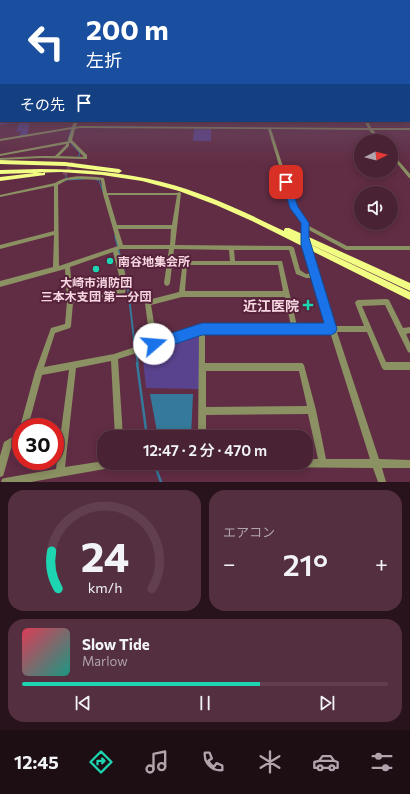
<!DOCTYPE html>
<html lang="ja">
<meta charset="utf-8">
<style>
body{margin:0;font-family:Commissioner,"Noto Sans JP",sans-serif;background:#532f3f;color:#f1f3f6;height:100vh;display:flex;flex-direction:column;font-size:15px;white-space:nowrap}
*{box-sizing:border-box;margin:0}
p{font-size:13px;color:#b1a4ac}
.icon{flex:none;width:22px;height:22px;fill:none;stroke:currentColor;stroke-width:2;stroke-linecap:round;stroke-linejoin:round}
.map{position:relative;height:482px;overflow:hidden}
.panel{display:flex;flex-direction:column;gap:8px;padding:8px;background:#28131c;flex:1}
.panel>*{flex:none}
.hud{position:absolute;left:0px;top:0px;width:410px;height:122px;box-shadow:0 2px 10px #0003,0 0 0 1px #613f4e;background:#1a4fa0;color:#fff;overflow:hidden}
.needle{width:26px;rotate:84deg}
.controls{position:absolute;left:354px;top:134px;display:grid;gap:8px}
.controls a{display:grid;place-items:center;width:44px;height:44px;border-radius:50%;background:#492233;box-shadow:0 2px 10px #0003,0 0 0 1px #613f4e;font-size:20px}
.speed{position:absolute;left:12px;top:418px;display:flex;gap:8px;font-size:20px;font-weight:700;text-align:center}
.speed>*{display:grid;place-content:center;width:52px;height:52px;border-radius:50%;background:#492233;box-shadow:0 2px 10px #0003,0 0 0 1px #613f4e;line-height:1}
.speed .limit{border:6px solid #d22;background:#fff;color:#111}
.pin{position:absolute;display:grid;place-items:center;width:34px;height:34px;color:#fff;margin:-17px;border-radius:8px;box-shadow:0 2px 6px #0006}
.me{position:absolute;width:44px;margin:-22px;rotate:72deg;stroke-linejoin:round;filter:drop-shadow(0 0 3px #0008)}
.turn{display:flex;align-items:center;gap:14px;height:84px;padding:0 20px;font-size:18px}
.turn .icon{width:52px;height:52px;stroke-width:2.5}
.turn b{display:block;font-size:28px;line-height:34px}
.then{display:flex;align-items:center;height:38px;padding:0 20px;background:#0003;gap:8px;font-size:15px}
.big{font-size:30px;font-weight:600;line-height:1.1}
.panel .widget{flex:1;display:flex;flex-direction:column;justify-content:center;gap:6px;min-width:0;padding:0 14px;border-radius:16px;background:#532f3f}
.panel .dial{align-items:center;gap:0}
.dial svg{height:104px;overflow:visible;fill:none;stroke:#613f4e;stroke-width:7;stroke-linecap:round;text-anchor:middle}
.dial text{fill:#f1f3f6;stroke:none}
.song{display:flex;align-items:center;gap:12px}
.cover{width:48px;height:48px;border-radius:6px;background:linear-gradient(135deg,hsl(350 70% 55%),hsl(170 70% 35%))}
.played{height:4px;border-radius:2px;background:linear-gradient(90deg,#1dd5b1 65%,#613f4e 65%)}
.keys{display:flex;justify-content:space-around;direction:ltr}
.heat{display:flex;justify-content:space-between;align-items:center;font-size:22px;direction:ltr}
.panel .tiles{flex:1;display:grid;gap:8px;grid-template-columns:1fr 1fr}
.widget:last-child{grid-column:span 2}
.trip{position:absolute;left:97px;top:430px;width:216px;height:40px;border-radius:16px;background:#492233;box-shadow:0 2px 10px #0003,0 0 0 1px #613f4e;font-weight:600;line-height:40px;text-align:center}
.dock{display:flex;height:64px;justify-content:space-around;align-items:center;background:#1d0e14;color:#b1a4ac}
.dock .icon{width:28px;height:28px}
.dock .current{color:#1dd5b1}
.dock b{font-size:18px;color:#f1f3f6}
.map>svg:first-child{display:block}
</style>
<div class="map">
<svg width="410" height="482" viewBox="0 0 410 482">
<rect width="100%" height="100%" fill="#612d44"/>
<path fill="#59438e" d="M13 121H30L27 135 19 136 21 131 16 132 19 123 0 125V123Z
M194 129H211V141H193Z
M200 334 199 389 146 388 142 351Z"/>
<path fill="#357a9d" d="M150 394H193L191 437H158Z"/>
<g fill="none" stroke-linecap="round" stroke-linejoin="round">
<path stroke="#357a9d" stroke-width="1" d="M72 128 68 140 80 153 78 158
M66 175V178
M66 180 84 179
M96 180H99L103 192"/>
<path stroke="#357a9d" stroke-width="1.5" d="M115 236 124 271"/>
<path stroke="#357a9d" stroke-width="2" d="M123 270 128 288 135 348
M136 352 138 364"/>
<path stroke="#357a9d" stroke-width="2.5" d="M137 363 147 437
M154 463 161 482"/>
<path stroke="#78465c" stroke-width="4" stroke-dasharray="4 2" stroke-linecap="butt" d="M64 175 74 161"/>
<path fill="#8b9162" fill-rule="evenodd" d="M409 114H410V116H409Z
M74 121H78L76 127 80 126 368 128 364 121H368L371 128H410V130H373L382 141H378L369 130 271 129 296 208 307 222V225L347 246H410V250H346L307 229 306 238 311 253 335 326H364L355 303 356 301 358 300 387 299 389 300 403 328 410 327V333L406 334 410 343V353L408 352 385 305 362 306 386 362H410V370H384L382 368 367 332H337L379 459 410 460V468H382L386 482H378L373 468 264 467 261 466 260 463H306V459H318L308 414 206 415V437H198L199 333 118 359 123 437H115L111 361 76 368 65 467 104 461V463H120L119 466 116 467 31 482H1L2 479 5 478 56 469 69 370 42 375 28 427H21V429L20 427 35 372 51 328 65 324 67 301 65 269 0 287V281L53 267 54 235 0 249V245L54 231V186L0 197V195L55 183C69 174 88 176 104 178L107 193H177L179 192 181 193 175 245 291 246 293 247 294 248 300 270 306 274 312 273 302 238 303 223 292 208 268 129 80 128 75 129 72 140 87 155V159L40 158 0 160V158L40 156H55L66 145V144L0 156V154L69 141 68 140 72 129 0 141V139L72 127ZM69 143H71L84 157 59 156 69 146ZM78 179 101 180 103 194 118 246 59 266 58 185 67 180ZM108 195H177L172 225H117ZM118 229H171L170 245H123ZM120 249H169L164 283 165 285 167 286 169 285 170 283 174 249 229 250 230 261H183L179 292 148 300 146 301 145 303 150 342 114 354 44 367 55 333 70 328 71 326 73 303 125 293C129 279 122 263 118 250ZM234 250H289L296 274 306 278H313L328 326H297L282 261H235ZM113 252 120 279V289L73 298 70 267ZM187 265H278L283 291H185ZM182 297H285L291 326H202L157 340 151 305ZM205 332H293L295 333 297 332H330L370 459H326L316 410 304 365 302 363H205ZM206 371H299L307 406 206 407Z
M391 153H392L410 174V178H409L391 156Z
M21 432V441L11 448 4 473 3 476 0 477V456L4 442Z"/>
<path fill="#d4df7b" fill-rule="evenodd" d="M0 110H1V114H0Z"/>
<path fill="#f1fe83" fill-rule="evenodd" d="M0 160 65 162 119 169 122 171 119 173 65 166 0 164Z
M41 169C82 169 122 172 162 182 205 193 245 212 284 231V230L285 228H289L410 283V291L295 237 410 292V300L252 221 216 205 179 191 142 181 102 175 61 172 0 174V170Z
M43 172 45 173V175L0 181V177Z"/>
</g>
<linearGradient id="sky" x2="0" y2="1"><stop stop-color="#351925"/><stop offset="0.58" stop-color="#6a4c67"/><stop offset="1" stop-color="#6a4c67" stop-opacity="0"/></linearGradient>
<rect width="410" height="163" fill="url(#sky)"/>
<path fill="#1a73e8" stroke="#114b97" d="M286 179 289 182 298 207 309 223V238L337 329 335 333 331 335H202L154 351 150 349 148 344 150 340 202 323H324L301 245V223L290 208 282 182Z"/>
<g fill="#1dd5b1" stroke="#552239" stroke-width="1.5">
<circle cx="110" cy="261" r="4"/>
<circle cx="96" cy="269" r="4"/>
<path d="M306 299h4v4h4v4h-4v4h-4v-4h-4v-4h4z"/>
</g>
<g text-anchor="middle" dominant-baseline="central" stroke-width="4" stroke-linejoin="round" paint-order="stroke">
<g font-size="12" font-weight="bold" fill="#f8d6e2" stroke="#552239" text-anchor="start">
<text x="118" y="261">南谷地集会所</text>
<text x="96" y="282" text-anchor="middle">大崎市消防団<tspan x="96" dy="14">三本木支団 第一分団</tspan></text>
</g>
<g font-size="14" font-weight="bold" fill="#f8d6e2" stroke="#552239" text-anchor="end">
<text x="299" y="305">近江医院</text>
</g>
</g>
</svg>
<div class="controls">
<a><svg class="needle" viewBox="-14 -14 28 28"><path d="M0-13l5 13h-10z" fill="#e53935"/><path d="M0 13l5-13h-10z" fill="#b1a4ac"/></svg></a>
<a><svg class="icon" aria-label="sound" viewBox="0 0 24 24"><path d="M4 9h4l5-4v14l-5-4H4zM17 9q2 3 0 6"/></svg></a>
</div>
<div class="speed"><div class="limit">30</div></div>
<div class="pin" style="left:286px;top:182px;background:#d93025"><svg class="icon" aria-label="arrive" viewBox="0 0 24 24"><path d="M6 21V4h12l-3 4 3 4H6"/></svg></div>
<svg class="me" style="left:154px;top:344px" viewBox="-20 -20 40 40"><circle r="19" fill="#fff"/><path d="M0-13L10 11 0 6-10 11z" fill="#1a73e8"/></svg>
<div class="trip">12:47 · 2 分 · 470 m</div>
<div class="hud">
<div class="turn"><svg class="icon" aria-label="left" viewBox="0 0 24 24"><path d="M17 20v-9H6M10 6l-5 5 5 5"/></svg><div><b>200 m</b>左折</div></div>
<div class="then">その先<svg class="icon" aria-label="arrive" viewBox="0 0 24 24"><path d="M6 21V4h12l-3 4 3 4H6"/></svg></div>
</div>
</div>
<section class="panel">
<div class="tiles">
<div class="widget dial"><svg viewBox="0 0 100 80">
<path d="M14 69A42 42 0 1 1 86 69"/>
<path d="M14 69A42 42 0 0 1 9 40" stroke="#1dd5b1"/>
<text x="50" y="56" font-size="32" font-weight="700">24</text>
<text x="50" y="72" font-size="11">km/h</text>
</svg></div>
<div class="widget"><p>エアコン</p>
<div class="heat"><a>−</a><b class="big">21°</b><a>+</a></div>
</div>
<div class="widget">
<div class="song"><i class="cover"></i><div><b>Slow Tide</b><p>Marlow</p></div></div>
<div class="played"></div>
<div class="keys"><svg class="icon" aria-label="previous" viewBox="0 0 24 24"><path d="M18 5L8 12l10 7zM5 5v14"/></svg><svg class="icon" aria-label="pause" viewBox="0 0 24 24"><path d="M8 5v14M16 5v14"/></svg><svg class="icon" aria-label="next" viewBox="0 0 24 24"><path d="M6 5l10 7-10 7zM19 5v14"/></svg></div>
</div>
</div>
</section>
<nav class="dock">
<b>12:45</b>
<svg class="icon current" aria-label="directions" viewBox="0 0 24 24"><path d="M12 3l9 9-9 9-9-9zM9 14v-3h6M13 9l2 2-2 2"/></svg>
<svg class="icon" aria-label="music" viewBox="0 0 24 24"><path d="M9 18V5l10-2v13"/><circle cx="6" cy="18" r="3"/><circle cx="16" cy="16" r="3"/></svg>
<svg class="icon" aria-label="phone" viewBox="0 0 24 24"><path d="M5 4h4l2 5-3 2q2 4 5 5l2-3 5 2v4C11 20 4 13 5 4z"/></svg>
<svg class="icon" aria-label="climate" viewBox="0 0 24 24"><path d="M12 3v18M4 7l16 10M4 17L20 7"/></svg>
<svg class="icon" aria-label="car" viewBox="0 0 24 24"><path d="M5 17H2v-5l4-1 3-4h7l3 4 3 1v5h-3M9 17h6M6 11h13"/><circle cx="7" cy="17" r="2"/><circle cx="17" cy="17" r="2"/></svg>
<svg class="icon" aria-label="filters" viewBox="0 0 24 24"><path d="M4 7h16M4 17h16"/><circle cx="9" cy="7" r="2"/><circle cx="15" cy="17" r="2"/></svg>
</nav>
